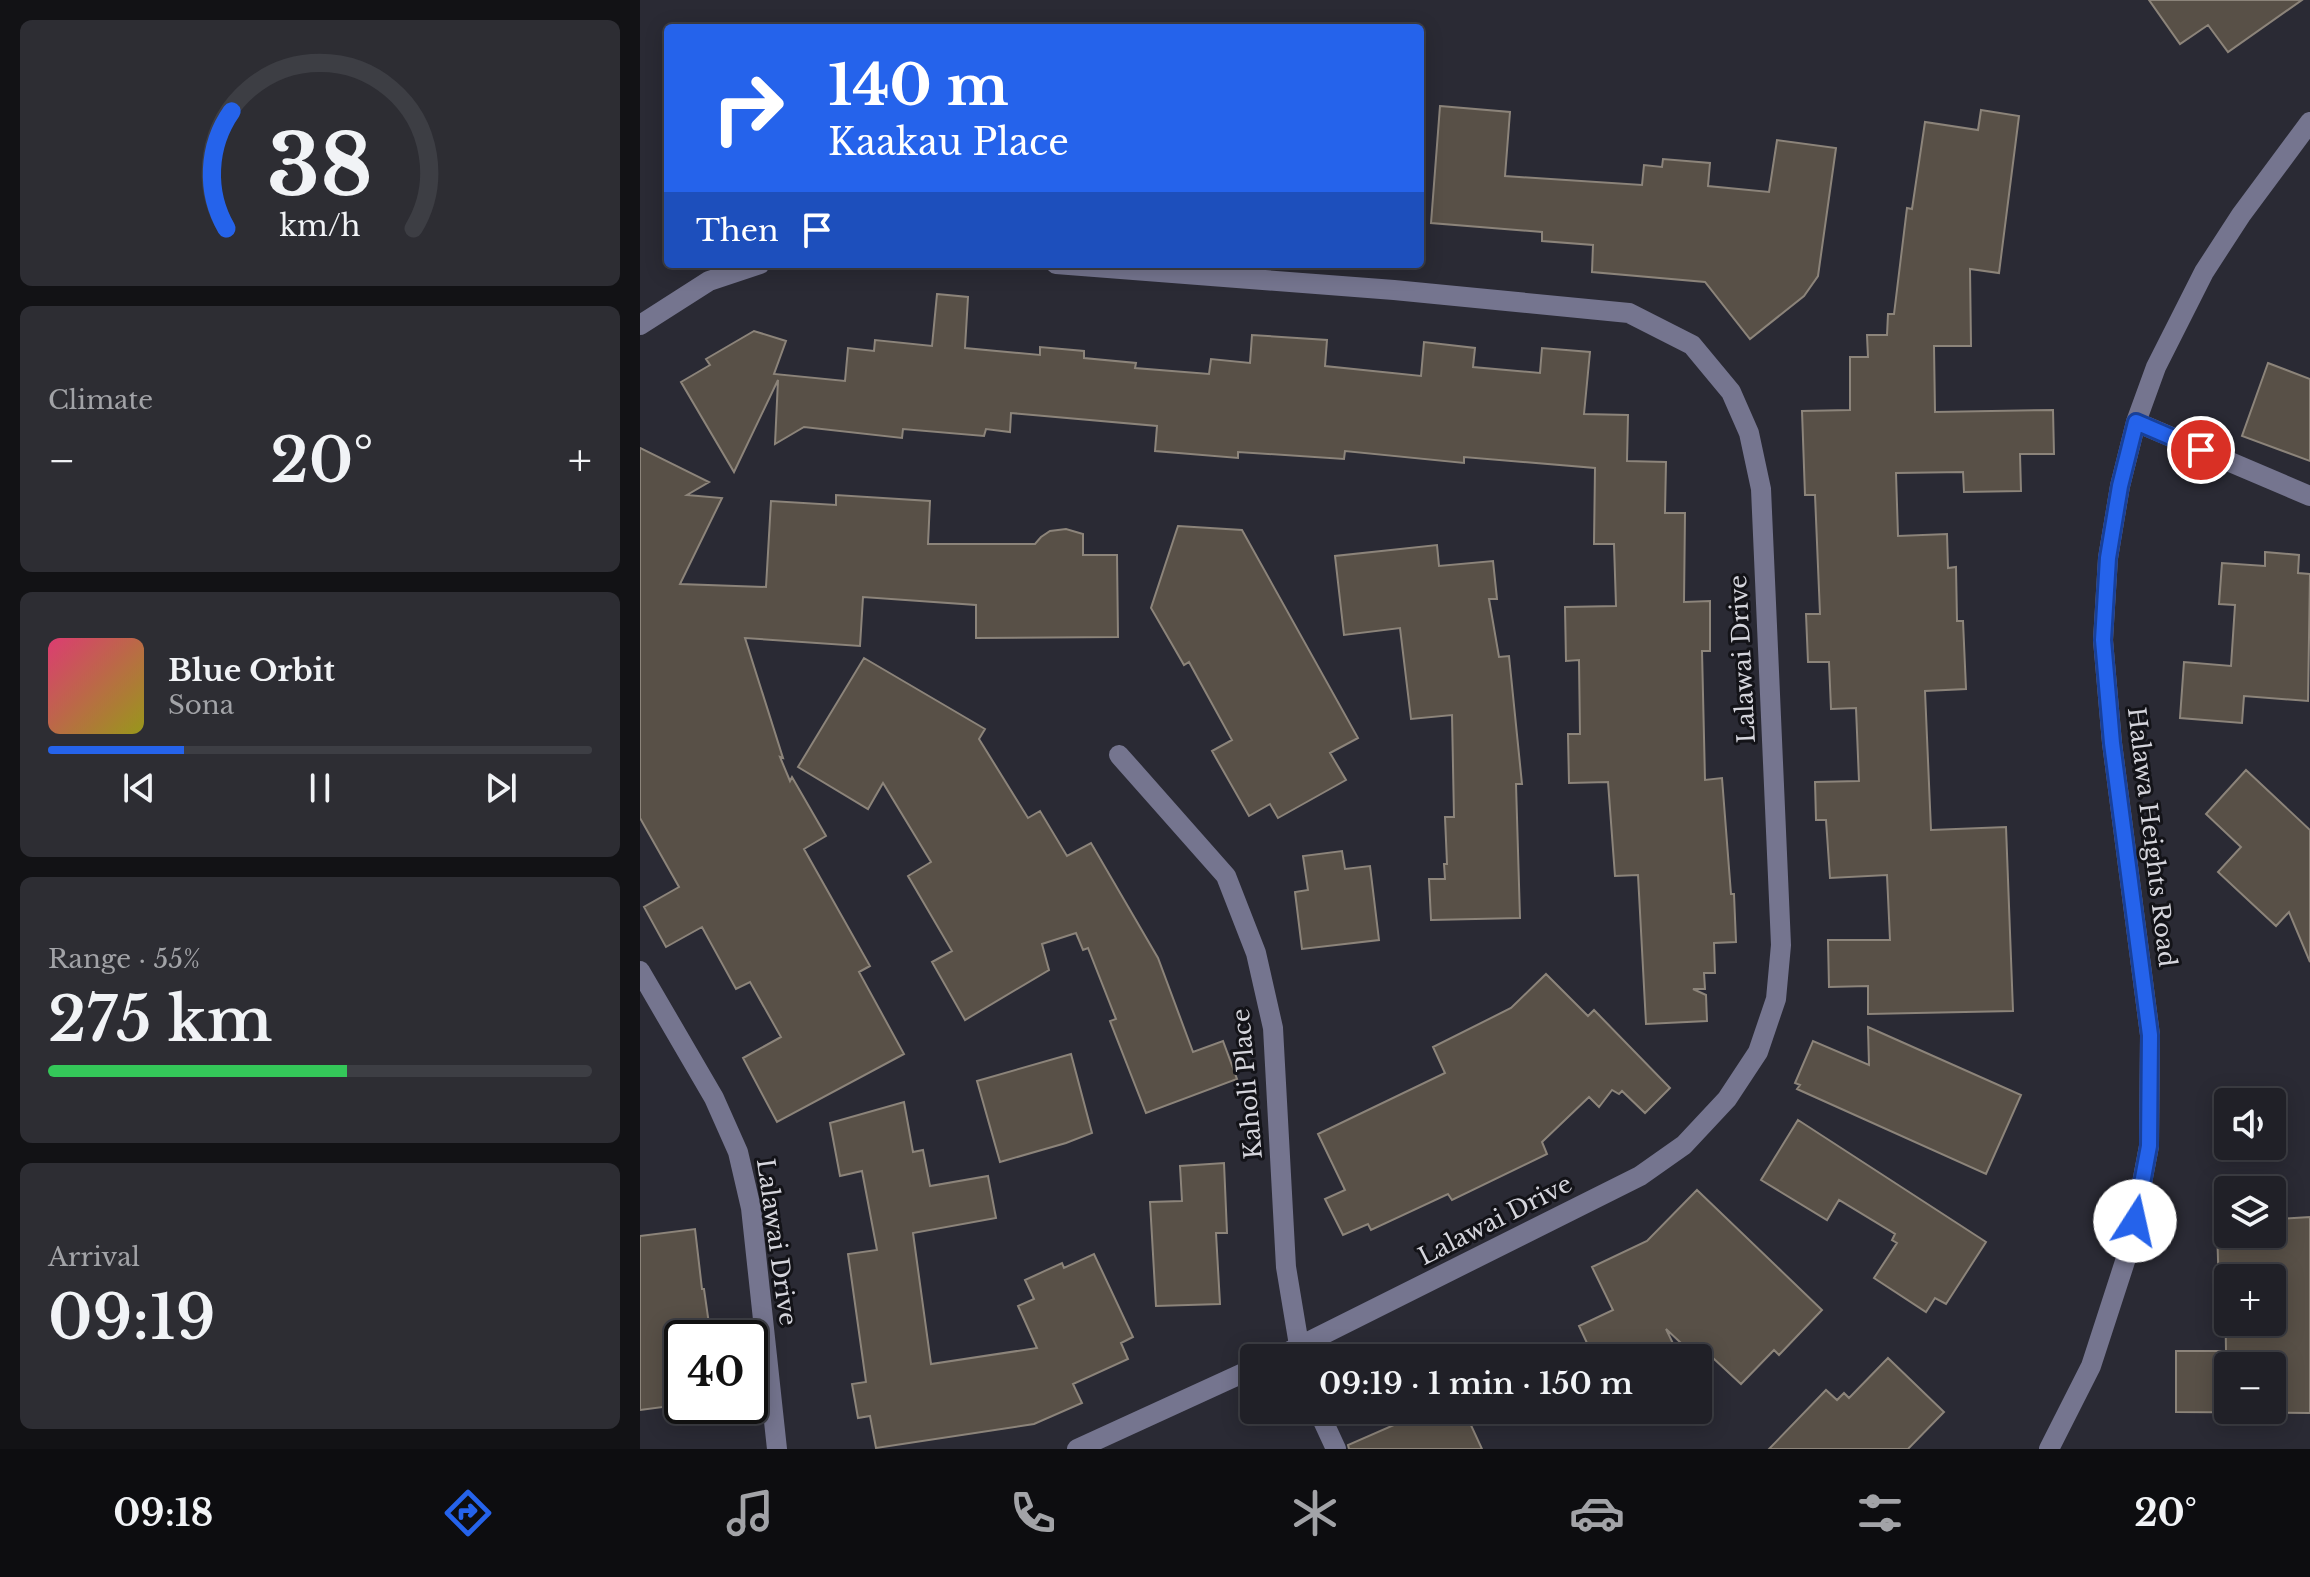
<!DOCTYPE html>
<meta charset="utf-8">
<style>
body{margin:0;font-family:"Libre Baskerville",serif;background:#2d2d33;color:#f1f3f6;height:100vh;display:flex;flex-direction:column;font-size:30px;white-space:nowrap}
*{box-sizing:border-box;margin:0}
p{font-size:26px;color:#a2a3a7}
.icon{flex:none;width:44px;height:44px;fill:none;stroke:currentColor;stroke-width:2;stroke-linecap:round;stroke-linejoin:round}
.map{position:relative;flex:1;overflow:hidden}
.side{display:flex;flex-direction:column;gap:20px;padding:20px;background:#121215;width:640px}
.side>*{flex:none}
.hud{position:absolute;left:24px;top:24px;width:760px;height:244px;border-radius:8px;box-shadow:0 4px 20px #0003,0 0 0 2px #3d3e44;background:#2563eb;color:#fff;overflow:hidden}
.fabs{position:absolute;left:1574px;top:1088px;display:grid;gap:16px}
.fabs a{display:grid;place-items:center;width:72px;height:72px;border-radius:8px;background:#202027;box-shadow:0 4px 20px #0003,0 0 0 2px #3d3e44;font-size:40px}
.speed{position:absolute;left:24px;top:1320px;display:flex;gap:16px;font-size:40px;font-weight:700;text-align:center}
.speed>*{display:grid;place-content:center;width:104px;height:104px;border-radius:50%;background:#202027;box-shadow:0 4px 20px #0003,0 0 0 2px #3d3e44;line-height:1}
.speed .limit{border:4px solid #111;border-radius:12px;background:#fff;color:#111}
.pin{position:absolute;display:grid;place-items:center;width:68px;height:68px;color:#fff;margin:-34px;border:4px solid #fff;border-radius:50%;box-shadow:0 2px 8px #0007}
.me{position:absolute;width:88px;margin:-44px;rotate:10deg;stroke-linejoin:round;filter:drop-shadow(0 0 6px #0008)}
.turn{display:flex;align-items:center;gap:28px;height:168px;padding:0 32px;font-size:36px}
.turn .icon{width:104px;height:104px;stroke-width:2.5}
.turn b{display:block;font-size:56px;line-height:68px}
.then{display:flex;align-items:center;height:76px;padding:0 32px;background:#0003;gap:16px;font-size:30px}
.big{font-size:60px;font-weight:600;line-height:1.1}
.side .card{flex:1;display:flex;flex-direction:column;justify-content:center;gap:12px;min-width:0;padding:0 28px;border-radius:12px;background:#2d2d33}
.side .dial{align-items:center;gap:0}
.dial svg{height:208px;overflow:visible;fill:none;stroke:#3d3e44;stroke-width:7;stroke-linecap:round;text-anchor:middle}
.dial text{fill:#f1f3f6;stroke:none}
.song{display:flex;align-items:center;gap:24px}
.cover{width:96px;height:96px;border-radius:12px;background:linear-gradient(135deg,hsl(340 70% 55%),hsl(60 70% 35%))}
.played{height:8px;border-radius:4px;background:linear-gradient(90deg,#2563eb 25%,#3d3e44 25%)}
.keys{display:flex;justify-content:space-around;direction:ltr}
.heat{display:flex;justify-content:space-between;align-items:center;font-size:44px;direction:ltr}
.charge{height:12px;border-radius:6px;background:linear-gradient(90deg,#34c759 55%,#3d3e44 0)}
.trip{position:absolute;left:600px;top:1344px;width:472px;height:80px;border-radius:8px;background:#202027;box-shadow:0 4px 20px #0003,0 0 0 2px #3d3e44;font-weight:600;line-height:80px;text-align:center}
.tabs{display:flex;height:128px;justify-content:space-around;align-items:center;background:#0d0d10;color:#a2a3a7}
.tabs .icon{width:56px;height:56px}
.tabs .active{color:#2563eb}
.tabs b{font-size:36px;color:#f1f3f6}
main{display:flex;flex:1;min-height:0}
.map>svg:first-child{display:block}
</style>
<main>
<section class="side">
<div class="card dial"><svg viewBox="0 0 100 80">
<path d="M14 69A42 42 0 1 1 86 69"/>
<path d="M14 69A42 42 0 0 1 16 24" stroke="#2563eb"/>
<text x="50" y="56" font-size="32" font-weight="700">38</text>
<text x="50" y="72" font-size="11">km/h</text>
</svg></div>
<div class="card"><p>Climate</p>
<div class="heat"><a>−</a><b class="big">20°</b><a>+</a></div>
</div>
<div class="card">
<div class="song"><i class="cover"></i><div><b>Blue Orbit</b><p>Sona</p></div></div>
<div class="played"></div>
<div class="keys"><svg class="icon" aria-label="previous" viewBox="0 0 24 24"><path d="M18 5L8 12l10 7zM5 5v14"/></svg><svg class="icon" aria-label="pause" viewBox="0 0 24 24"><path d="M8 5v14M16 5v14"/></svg><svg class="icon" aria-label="next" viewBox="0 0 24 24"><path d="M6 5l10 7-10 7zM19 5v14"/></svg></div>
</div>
<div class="card"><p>Range · 55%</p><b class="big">275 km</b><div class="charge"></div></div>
<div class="card"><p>Arrival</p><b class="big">09:19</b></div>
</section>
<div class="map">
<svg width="1670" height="1449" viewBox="0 0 1670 1449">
<rect width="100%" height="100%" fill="#2a2a34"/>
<path fill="#585047" stroke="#8c847a" stroke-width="2" fill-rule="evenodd" d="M1509 0H1662L1588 52 1568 25 1540 44Z
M800 106 870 112 865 176 1002 185 1004 165 1022 167 1023 159 1070 163 1068 186 1129 192 1137 140 1196 148 1178 276 1164 296 1110 339 1065 282 952 272 953 245 902 241V232L791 223Z
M1341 110 1379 116 1359 273 1330 269 1331 346H1294L1295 412 1413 410 1414 454H1380L1381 491 1324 492 1323 472 1256 473 1258 536 1307 534 1308 568 1316 567 1317 621H1323L1326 689 1285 691 1291 830 1366 827 1373 1011 1228 1014V986L1189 987 1188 940H1250L1247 875 1190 878 1186 820H1176L1175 782 1219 781 1216 708 1191 709 1189 662H1168L1166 614H1180L1175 495H1165L1162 411 1210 410V357H1228L1227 335H1247L1248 314H1254L1267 208 1272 209 1285 122 1338 130Z
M297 294 328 297 325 348 400 355V347L444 351V358L496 363 495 368 569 374 571 359 610 363 612 335 687 340 685 366 781 376 784 342 835 348 833 367 900 373 902 348 950 352 944 414 988 415 987 461 1026 462 1025 513H1045L1044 602 1070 601V651H1062L1065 780 1082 778 1091 894H1094L1096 942 1074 943 1075 973H1064L1065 989H1053L1066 995 1067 1021 1006 1024 998 875 975 876 968 782 929 783 928 734H940L939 660 926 661 925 607 976 606 974 544H954L955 468 824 457V463L705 451 704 459 598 452V458L515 451 517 426 371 413 370 432 346 429 344 436 263 429 262 438 164 427 135 444 138 380 94 472 41 382 70 365 66 359 114 331 146 341 134 374 205 381 208 348 234 351 235 340 292 346Z
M1628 363 1670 379V461L1602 436Z
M0 448 69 482 47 495 82 498 40 584 126 587 131 501 196 505V495L290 501 288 544H395L401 537 410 531 426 529 443 534V555H477L478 637 336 638V605L223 597 220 646 105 638 143 758 140 757 150 781 152 777 186 836 164 849 230 966 219 972 264 1054 137 1122 103 1058 141 1037 110 982 96 989 62 927 26 947 4 907 39 887 0 818Z
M538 526 602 530 718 738 690 753 706 780 638 818 630 804 609 816 572 751 592 740 549 662 544 665 511 608Z
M797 545 799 566 853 561 857 599H849L859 657 869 656 882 784H876L880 918 791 920 789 879H805L804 864H807L805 817H814L812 715 771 719 760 628 704 635 695 556Z
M1625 552 1659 555 1658 573 1670 574 1668 701 1604 696 1602 723 1540 718 1544 662 1591 666 1595 605 1579 604 1582 563 1625 566Z
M224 658 345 729 339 739 388 818 400 811 427 856 451 843 518 958 553 1052 583 1041 597 1079 506 1113 470 1021 476 1019 448 948 443 950 436 933 402 944 409 970 325 1020 292 962 312 951 268 876 291 862 243 783 228 809 158 767Z
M1606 770 1670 830V962L1649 912 1636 926 1578 872 1601 847 1566 814Z
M702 851 705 869 730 866 739 940 662 949 655 892 668 890 663 856Z
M906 974 948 1016 954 1010 1030 1088 1005 1113 982 1091 979 1094 972 1090 959 1107 949 1097 902 1142 907 1154 812 1200 808 1194 731 1230 728 1224 703 1235 685 1199 705 1190 678 1134 805 1073 793 1047 871 1008Z
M1228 1027 1381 1095 1346 1174 1157 1089 1160 1085 1155 1083 1173 1041 1229 1065Z
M431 1054 452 1133 426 1143 360 1162 337 1081Z
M264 1102 273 1152 283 1150 290 1186 348 1176 356 1218 273 1233 291 1364 397 1348 378 1306 394 1299 385 1280 422 1263 424 1268 454 1254 493 1337 481 1343 488 1359 433 1384 442 1403 394 1424 236 1448 230 1416 218 1418 212 1384 226 1382 208 1254 237 1250 222 1171 200 1176 190 1123Z
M1158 1120 1346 1242 1306 1304 1295 1298 1286 1312 1234 1278 1257 1243 1252 1240 1255 1234 1199 1200 1187 1220 1121 1180Z
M584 1163 587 1233H576L580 1304 516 1306 510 1202 542 1201 540 1166Z
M1057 1190 1182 1310 1139 1355 1134 1350 1101 1384 1073 1358H1057L1026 1329 1040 1358H954L939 1326 973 1310 952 1267 1007 1241Z
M1670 1217V1413L1536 1412V1351H1586L1585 1289H1579L1577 1229 1588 1228V1234H1632V1227H1640L1639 1219ZM1588 1278H1632V1322H1588ZM1588 1366H1632V1410H1588Z
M55 1229 62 1289H64L71 1338H42V1391L30 1392 31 1406 0 1410V1236Z
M1248 1358 1304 1412 1268 1449H1129L1186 1390 1197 1400 1204 1393 1209 1398Z
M766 1410H824L842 1449H709L708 1445 770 1418Z"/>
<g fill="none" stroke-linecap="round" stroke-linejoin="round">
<path stroke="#75758f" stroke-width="20" d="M416 264 754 290 989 313 1052 345 1091 392 1109 433 1121 489 1141 945 1136 999 1118 1052 1087 1099 1044 1145 1000 1176 636 1358
M0 325 69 281 120 264
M1496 422 1670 496
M479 755 586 876 616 953 633 1028 646 1267 661 1357
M0 971 74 1098 98 1152 111 1208 137 1449
M678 1410 696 1449
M437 1449 614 1368
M1409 1449 1451 1366 1490 1246 1509 1146 1510 1035 1472 743 1463 640 1468 558 1480 486 1496 422 1516 367 1564 272 1601 215 1670 122"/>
</g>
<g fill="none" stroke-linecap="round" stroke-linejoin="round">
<defs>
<path id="route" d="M1495 1221 1509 1146 1510 1035 1472 743 1463 640 1468 558 1480 486 1496 422 1561 450"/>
</defs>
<use href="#route" stroke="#184099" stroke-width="20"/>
<use href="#route" stroke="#2563eb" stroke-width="14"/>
</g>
<g text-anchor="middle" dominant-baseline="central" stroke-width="6" stroke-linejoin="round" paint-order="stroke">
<g font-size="24" fill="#d5d5dc" stroke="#131318">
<text transform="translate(1102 659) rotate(-93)">Lalawai Drive</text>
<text transform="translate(1512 837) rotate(83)">Halawa Heights Road</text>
<text transform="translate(607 1084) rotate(-95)">Kaholi Place</text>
<text transform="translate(855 1220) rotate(-27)">Lalawai Drive</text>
<text transform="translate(137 1242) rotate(82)">Lalawai Drive</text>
</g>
</g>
</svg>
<div class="fabs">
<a><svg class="icon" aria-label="sound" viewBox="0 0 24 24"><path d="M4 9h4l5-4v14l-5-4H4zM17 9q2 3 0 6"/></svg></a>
<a><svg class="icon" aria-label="layers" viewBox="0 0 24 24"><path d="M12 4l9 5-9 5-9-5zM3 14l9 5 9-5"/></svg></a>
<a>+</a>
<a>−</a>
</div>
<div class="speed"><div class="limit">40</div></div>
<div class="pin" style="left:1561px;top:450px;background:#d93025"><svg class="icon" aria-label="arrive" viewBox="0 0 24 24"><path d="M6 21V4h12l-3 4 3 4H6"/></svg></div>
<svg class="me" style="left:1495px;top:1221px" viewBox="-20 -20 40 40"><circle r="19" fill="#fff"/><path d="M0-13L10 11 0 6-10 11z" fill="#2563eb"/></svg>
<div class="trip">09:19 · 1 min · 150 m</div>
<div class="hud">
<div class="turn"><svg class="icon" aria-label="right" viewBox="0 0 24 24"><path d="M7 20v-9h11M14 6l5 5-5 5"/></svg><div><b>140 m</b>Kaakau Place</div></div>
<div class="then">Then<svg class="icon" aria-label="arrive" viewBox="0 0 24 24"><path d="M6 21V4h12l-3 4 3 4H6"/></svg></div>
</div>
</div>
</main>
<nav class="tabs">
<b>09:18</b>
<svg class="icon active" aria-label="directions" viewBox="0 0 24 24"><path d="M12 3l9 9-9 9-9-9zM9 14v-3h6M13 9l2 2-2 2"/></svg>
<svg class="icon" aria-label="music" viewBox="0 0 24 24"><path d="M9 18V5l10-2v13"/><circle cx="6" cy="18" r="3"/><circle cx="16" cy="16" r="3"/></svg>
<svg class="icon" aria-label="phone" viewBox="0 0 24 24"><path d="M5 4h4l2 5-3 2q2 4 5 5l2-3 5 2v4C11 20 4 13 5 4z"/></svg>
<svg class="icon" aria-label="climate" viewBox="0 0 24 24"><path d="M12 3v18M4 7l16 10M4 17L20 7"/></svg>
<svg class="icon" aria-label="car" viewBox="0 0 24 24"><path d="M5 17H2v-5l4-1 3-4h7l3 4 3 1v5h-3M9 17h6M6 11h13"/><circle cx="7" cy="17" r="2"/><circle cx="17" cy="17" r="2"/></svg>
<svg class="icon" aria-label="filters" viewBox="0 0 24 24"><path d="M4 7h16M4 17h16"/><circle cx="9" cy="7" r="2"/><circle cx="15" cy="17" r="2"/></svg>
<b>20°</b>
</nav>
